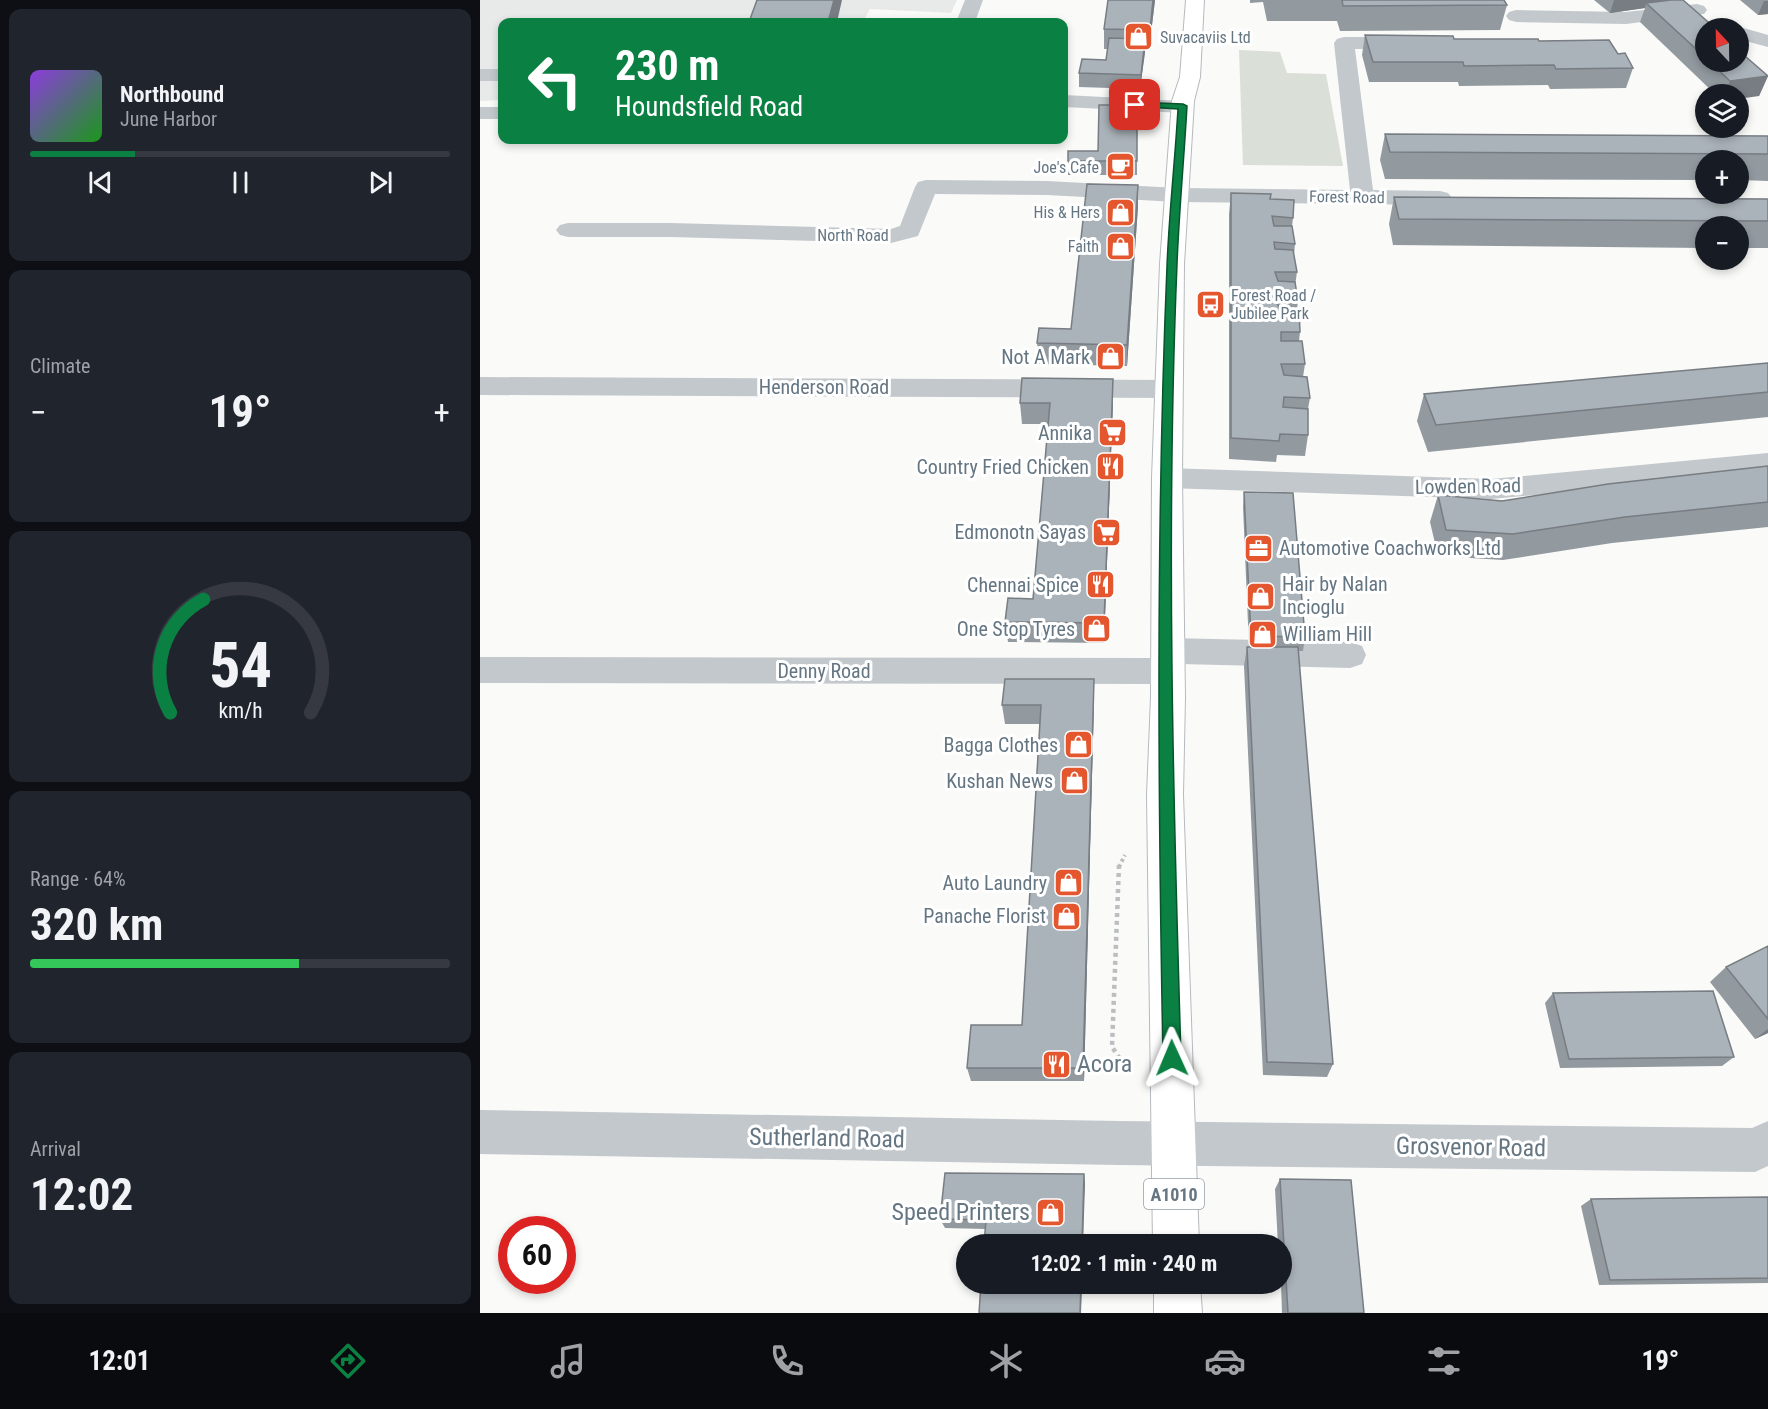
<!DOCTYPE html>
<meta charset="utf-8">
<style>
body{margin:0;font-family:"Roboto Condensed",sans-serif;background:#20242c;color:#f1f3f6;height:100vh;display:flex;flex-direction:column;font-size:22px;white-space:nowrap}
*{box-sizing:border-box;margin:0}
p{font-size:20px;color:#9ea1a6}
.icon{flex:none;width:33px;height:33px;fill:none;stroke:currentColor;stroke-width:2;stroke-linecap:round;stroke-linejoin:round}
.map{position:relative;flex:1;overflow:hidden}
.side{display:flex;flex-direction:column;gap:9px;padding:9px;background:#0d0f14;width:480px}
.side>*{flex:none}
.top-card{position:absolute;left:18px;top:18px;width:570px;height:126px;border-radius:12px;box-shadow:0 3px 9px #0003;background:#0b8043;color:#fff;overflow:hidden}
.needle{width:39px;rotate:338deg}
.fabs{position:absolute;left:1215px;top:18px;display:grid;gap:12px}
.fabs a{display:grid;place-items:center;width:54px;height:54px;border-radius:50%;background:#171b24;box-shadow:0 3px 9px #0003;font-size:30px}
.speed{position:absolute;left:18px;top:1216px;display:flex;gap:12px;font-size:30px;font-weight:700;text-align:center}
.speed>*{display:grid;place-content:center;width:78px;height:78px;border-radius:50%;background:#171b24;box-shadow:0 3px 9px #0003;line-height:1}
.speed .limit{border:9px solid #d22;background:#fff;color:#111}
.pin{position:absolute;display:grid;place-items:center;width:51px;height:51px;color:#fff;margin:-26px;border-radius:12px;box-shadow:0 3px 9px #0006}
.me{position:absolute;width:66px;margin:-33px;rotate:359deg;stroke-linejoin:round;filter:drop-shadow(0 0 4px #0008)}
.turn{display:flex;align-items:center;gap:21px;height:126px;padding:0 18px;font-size:27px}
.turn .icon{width:78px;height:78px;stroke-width:2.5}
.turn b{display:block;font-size:42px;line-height:51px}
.big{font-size:45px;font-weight:700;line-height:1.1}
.side .widget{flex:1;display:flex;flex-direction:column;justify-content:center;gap:9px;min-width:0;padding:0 21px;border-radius:12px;background:#20242c}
.side .dial{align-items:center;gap:0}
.dial svg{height:156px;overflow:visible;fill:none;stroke:#363941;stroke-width:7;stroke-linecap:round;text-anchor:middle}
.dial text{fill:#f1f3f6;stroke:none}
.song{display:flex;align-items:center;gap:18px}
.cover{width:72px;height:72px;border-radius:9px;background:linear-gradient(135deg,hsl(270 70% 55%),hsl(120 70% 35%))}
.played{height:6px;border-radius:3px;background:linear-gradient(90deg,#0b8043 25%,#363941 25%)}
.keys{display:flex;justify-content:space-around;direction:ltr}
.heat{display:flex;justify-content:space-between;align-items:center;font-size:33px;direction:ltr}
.charge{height:9px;border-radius:4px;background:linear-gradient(90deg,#34c759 64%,#363941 0)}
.trip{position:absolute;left:476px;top:1234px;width:336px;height:60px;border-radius:30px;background:#171b24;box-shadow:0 3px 9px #0003;font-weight:700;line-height:60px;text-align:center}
.dock{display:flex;height:96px;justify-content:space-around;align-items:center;background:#090b0e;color:#9ea1a6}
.dock .icon{width:42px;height:42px}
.dock .current{color:#0b8043}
.dock b{font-size:27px;color:#f1f3f6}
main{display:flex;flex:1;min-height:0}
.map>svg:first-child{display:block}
</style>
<main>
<section class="side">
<div class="widget">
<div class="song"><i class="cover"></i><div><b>Northbound</b><p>June Harbor</p></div></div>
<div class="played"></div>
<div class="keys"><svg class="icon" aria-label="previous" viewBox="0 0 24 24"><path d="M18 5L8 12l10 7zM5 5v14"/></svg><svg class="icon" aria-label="pause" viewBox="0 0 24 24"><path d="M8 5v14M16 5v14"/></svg><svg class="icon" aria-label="next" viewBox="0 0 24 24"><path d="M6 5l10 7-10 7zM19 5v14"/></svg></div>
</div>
<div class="widget"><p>Climate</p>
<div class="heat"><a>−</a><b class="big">19°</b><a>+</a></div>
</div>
<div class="widget dial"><svg viewBox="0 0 100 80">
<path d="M14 69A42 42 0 1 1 86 69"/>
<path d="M14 69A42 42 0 0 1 31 11" stroke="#0b8043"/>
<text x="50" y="56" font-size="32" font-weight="700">54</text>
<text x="50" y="72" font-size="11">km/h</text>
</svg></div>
<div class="widget"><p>Range · 64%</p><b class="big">320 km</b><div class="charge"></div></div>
<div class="widget"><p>Arrival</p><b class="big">12:02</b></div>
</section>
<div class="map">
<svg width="1288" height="1313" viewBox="0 0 1288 1313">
<rect width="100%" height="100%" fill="#fafaf8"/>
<path fill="#e8e9e9" d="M0 0H477L471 13 390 9 383 22H22V100L0 101Z"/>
<path fill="#dadfd7" d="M759 50 800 52 807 73 846 74 863 166 763 165Z"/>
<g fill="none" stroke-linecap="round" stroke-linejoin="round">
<defs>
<path id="major" d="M706 0H724L720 77 714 101 704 264 702 478 705 697 703 795 719 1245H673L667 795 671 697 672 478 680 264 692 101 700 77Z
M674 1284H720L722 1313H674Z"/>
</defs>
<use href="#major" stroke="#b5babe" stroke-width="2"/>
<path stroke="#bbbfc2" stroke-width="4" stroke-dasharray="3 3" stroke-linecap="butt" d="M639 867 645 855"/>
<path stroke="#bbbfc2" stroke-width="4.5" stroke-dasharray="4 4" stroke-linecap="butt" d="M639 865 632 1047 647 1069"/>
<path fill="#c3c8cc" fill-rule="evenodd" d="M485 0H503L495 22H476Z
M1217 4 1224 6 1227 10 1224 14 1146 24 1036 22 1029 20 1026 16 1029 12 1036 10 1146 12Z
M1260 27 1288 35V47L1258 39V28H1254Z
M864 37H929L936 39 939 43 936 47 929 49H875L893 190 960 191 968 193 972 198 968 203 960 205 698 202 567 195 455 194 438 236 411 243 190 237H88L80 235 76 230 80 225 88 223H190L411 229 420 226 435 187 438 182 446 180 567 181 698 188 870 190 854 43 857 39Z
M0 69H22V81H0Z
M584 95 703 101 711 102 714 107 711 112 703 113 584 107Z
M0 107H22V119H0Z
M0 377 688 380 698 383 702 389 698 395 688 398 0 395Z
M1288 453V473L1011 499 687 488 677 485 672 478 677 471 687 468 1011 479Z
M687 638 870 642 882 646 886 655 882 664 870 668 700 664 704 671 699 680 687 684 0 683V657L674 658 671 651 675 642Z
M0 1110 639 1121 1272 1128 1288 1121V1166L1275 1172 639 1165 0 1154Z"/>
<use href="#major" fill="#fff" fill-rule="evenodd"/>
</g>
<path fill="#929a9f" d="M628 0H675L669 50H665L660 89 599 87V73L626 60 628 49H624V29Z
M770 0H1024L1027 5 1020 30 860 31 857 21H787L783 2 770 3Z
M1114 0H1185L1226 28V62H1258L1288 76 1279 96 1258 94H1235L1160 22 1165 8 1130 13Z
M1260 0H1288V14L1278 15Z
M885 35 974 39 1059 41 1138 54 1153 68 1146 88 1070 89 1068 85 979 86 978 82H889L882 55Z
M657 105V175H588V161L618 151Z
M905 134 1288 136V181L1258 180V160H1226V180L905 179 900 160Z
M751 193 790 199 813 218 812 226 815 244 814 255 817 272 815 286 818 301 817 309 820 332 819 341 825 364 823 377 830 398 828 409V435L825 456 797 455 796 462 749 459V214Z
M914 197 1288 199V248H1258V226H1226V248L913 245 909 224Z
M658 206 647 366 559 364 557 343 591 329Z
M1288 363V417L948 452 937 421 944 394Z
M633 379V400L624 643 528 642 525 622 553 599 568 424H542L540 403Z
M1288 466V527L1132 543 1023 560 958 556 950 522 958 495 1022 501Z
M764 492 825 637 823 651H818L853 1064 847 1077 783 1075 764 666 767 647H769L763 507Z
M614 679V698L604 1081H491L487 1068 542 1025 560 724H525L522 705Z
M1288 946V1033L1275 1039 1230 982 1246 967Z
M1073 993 1254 1057 1242 1066 1080 1068 1065 1003Z
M604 1174 605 1185 506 1229 465 1228 460 1219Z
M800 1179 884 1313H802L801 1284V1245H798L795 1189Z
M1288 1197V1283L1119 1285 1101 1206 1111 1199Z"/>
<path fill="#777d82" d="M354 0H362L357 22H348Z
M673 0H675L669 50 670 30Z
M1134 0H1185L1183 5 1166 3 1165 8 1130 13Z
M1284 1H1288V14L1278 15Z
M665 39V53L660 89 661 75Z
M1288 76 1279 96 1258 99V94H1244L1250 81Z
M658 185V206L647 366V345Z
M633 379V400L624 643V623Z
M614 679V698L604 1081 603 1068Z
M1288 1029V1033L1275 1039Z
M604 1174 605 1185 603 1245H602Z
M601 1284H602L601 1313H600Z"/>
<path fill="#aab3b9" stroke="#777d82" stroke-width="1.5" d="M277 0H354L348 22H269Z
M628 0H673L670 30 624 29Z
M862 0H1024L1027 5 863 6Z
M1191 0H1203L1235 28H1226V58L1166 3Z
M885 35 973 36 974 39H1058L1059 41 1129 40 1138 54 1145 53 1153 68 1076 69 1074 65 984 66 983 62H893Z
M629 38 665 39 661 75 599 73 602 59 626 60Z
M1258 50 1288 76 1250 81 1230 62H1258Z
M619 105H657V161H588V151H618Z
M905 134 1288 136V154L910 152Z
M607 184 658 185 647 345 557 343 559 328 591 329Z
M751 193 791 194 790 199 814 200 813 218 792 216 794 226H812L815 244 794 242 795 249 813 250 817 272H795L798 281 815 282 818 301 797 302 799 308 819 309 820 332H801V341H822L825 364H801L804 375 827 377 830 398 804 397 803 407 828 409V435L800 434 799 441 751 438Z
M914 197 1288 199V221L919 219Z
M1288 363V392L956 425 944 394Z
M542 378 633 379 624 623 525 622 528 598 553 599 570 403H540Z
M1288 466V502L1145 517 1033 534 966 530 958 495 1022 501 1128 484Z
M764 492 813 493 825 637 771 636Z
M767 647H818L853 1064 787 1062Z
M525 679H614L603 1068H487L491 1025H542L561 705H522Z
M1288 946V1019L1246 967Z
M1233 991 1254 1057 1089 1059 1073 993Z
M465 1173 604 1174 602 1245H504L506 1220 460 1219Z
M800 1179 871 1180 884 1313H808Z
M1288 1197V1278L1130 1280 1111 1199Z
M501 1284H601L600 1313H499Z"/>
<path fill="#0b8043" stroke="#07532c" stroke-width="1.5" d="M655 102 703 104 707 106C704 159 699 212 697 264 686 529 693 794 701 1058L698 1064 692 1067 686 1064 683 1058C678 794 676 530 687 266 689 214 695 161 698 109L652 106V103Z"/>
<defs>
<symbol id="shop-square" viewBox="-11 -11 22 22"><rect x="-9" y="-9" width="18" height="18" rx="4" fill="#e4572e" stroke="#fff"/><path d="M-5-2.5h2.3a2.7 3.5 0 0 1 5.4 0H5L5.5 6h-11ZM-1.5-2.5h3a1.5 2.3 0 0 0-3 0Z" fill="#fff"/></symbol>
<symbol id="cafe-square" viewBox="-11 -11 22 22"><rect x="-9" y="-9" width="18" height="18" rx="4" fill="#e4572e" stroke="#fff"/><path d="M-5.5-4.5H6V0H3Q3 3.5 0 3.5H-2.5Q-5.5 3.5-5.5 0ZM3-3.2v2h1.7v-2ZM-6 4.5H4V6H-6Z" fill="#fff"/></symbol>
<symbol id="bus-square" viewBox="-11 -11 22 22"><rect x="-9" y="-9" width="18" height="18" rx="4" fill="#e4572e" stroke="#fff"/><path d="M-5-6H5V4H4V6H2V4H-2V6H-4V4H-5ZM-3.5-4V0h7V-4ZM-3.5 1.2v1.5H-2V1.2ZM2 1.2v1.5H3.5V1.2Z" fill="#fff"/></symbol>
<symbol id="supermarket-square" viewBox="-11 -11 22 22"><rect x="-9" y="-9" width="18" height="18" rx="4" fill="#e4572e" stroke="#fff"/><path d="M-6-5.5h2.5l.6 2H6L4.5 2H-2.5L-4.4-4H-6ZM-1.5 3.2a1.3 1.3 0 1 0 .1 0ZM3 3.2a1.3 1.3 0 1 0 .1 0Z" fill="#fff"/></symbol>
<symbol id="restaurant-square" viewBox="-11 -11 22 22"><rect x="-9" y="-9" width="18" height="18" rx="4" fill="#e4572e" stroke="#fff"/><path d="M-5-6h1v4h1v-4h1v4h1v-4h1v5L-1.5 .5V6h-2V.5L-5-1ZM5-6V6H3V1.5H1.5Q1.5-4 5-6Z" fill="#fff"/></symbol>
<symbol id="office-square" viewBox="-11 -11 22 22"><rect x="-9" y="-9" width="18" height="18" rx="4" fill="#e4572e" stroke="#fff"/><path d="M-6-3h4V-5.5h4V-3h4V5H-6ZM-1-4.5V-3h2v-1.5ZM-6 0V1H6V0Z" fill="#fff"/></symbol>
</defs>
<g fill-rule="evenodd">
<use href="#shop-square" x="642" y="20" width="33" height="33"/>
<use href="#cafe-square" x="624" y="150" width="33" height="33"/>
<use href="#shop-square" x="624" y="196" width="33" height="33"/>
<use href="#shop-square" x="624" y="230" width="33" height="33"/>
<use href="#bus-square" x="714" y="288" width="33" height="33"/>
<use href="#shop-square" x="614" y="340" width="33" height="33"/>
<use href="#supermarket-square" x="616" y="416" width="33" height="33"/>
<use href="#restaurant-square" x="614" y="450" width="33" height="33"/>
<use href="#supermarket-square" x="610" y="516" width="33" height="33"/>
<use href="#office-square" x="762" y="532" width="33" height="33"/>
<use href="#restaurant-square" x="604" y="568" width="33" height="33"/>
<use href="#shop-square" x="764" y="580" width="33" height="33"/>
<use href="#shop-square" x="600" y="612" width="33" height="33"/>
<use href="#shop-square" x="766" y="618" width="33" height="33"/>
<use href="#shop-square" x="582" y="728" width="33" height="33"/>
<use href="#shop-square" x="578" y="764" width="33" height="33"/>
<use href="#shop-square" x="572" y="866" width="33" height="33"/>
<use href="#shop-square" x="570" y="900" width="33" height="33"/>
<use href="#restaurant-square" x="560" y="1048" width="33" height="33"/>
<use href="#shop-square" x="554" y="1196" width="33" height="33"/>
</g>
<g text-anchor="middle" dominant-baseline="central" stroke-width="6" stroke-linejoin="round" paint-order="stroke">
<g font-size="16" fill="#657683" stroke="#fff" text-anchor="end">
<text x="680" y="37" text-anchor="start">Suvacaviis Ltd</text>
<text x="619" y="167">Joe's Cafe</text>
<text x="620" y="212">His &amp; Hers</text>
<text x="619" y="246">Faith</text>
<text x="751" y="295" text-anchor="start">Forest Road /<tspan x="751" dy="18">Jubilee Park</tspan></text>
</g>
<g font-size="16" fill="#657683" stroke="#fff">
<text transform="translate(867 197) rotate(1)">Forest Road</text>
<text x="373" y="235">North Road</text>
</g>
<rect fill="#fff" stroke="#939fa8" stroke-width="1.5" x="664" y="1179" width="60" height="30" rx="4.5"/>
<g font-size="18" font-weight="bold" fill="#657683">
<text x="694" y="1194">A1010</text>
</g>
<g font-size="20" fill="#657683" stroke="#fff" text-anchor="end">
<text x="610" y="357">Not A Mark</text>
<text x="612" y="433">Annika</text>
<text x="609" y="467">Country Fried Chicken</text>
<text x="606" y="532">Edmonotn Sayas</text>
<text x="799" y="548" text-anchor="start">Automotive Coachworks Ltd</text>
<text x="802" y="584" text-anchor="start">Hair by Nalan<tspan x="802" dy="23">Incioglu</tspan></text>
<text x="599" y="585">Chennai Spice</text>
<text x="595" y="629">One Stop Tyres</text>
<text x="803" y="634" text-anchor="start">William Hill</text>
<text x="578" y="745">Bagga Clothes</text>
<text x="573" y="781">Kushan News</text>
<text x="567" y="883">Auto Laundry</text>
<text x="566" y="916">Panache Florist</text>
</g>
<g font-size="20" fill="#657683" stroke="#fff">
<text x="344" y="387">Henderson Road</text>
<text transform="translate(988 486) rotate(-1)">Lowden Road</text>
<text x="344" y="671">Denny Road</text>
</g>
<g font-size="24" fill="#657683" stroke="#fff" text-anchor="start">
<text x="597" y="1064">Acora</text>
<text x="550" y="1212" text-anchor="end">Speed Printers</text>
</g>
<g font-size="24" fill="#657683" stroke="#fff">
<text transform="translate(347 1138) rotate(1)">Sutherland Road</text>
<text transform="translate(991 1147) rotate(1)">Grosvenor Road</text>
</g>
</g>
</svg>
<div class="fabs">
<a><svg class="needle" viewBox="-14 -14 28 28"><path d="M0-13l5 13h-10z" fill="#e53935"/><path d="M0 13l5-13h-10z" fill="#9ea1a6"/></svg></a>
<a><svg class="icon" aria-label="layers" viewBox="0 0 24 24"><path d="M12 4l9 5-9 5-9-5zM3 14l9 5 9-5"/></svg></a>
<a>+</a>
<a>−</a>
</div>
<div class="speed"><div class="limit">60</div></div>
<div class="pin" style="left:655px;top:105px;background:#d93025"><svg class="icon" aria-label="arrive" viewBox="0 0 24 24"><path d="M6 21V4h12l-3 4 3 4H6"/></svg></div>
<svg class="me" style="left:692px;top:1058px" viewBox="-20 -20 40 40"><path d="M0-17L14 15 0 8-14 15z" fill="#0b8043" stroke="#fff" stroke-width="4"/></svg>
<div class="trip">12:02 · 1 min · 240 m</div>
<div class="top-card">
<div class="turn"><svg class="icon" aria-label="left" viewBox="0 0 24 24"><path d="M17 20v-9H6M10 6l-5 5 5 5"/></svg><div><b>230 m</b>Houndsfield Road</div></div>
</div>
</div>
</main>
<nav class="dock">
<b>12:01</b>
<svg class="icon current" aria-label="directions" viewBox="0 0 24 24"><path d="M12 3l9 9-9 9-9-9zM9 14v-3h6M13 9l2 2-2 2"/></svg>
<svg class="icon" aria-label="music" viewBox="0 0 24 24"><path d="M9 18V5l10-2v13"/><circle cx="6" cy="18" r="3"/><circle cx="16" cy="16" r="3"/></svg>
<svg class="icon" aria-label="phone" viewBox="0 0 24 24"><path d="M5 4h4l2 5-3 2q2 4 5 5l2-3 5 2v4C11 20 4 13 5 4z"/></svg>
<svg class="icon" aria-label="climate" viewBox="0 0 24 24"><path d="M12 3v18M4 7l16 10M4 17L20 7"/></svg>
<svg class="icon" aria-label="car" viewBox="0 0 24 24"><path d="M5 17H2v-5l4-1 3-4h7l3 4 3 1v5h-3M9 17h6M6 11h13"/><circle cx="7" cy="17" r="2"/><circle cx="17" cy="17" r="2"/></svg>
<svg class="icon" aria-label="filters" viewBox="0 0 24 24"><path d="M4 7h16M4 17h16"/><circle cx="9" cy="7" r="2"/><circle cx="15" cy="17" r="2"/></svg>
<b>19°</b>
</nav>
